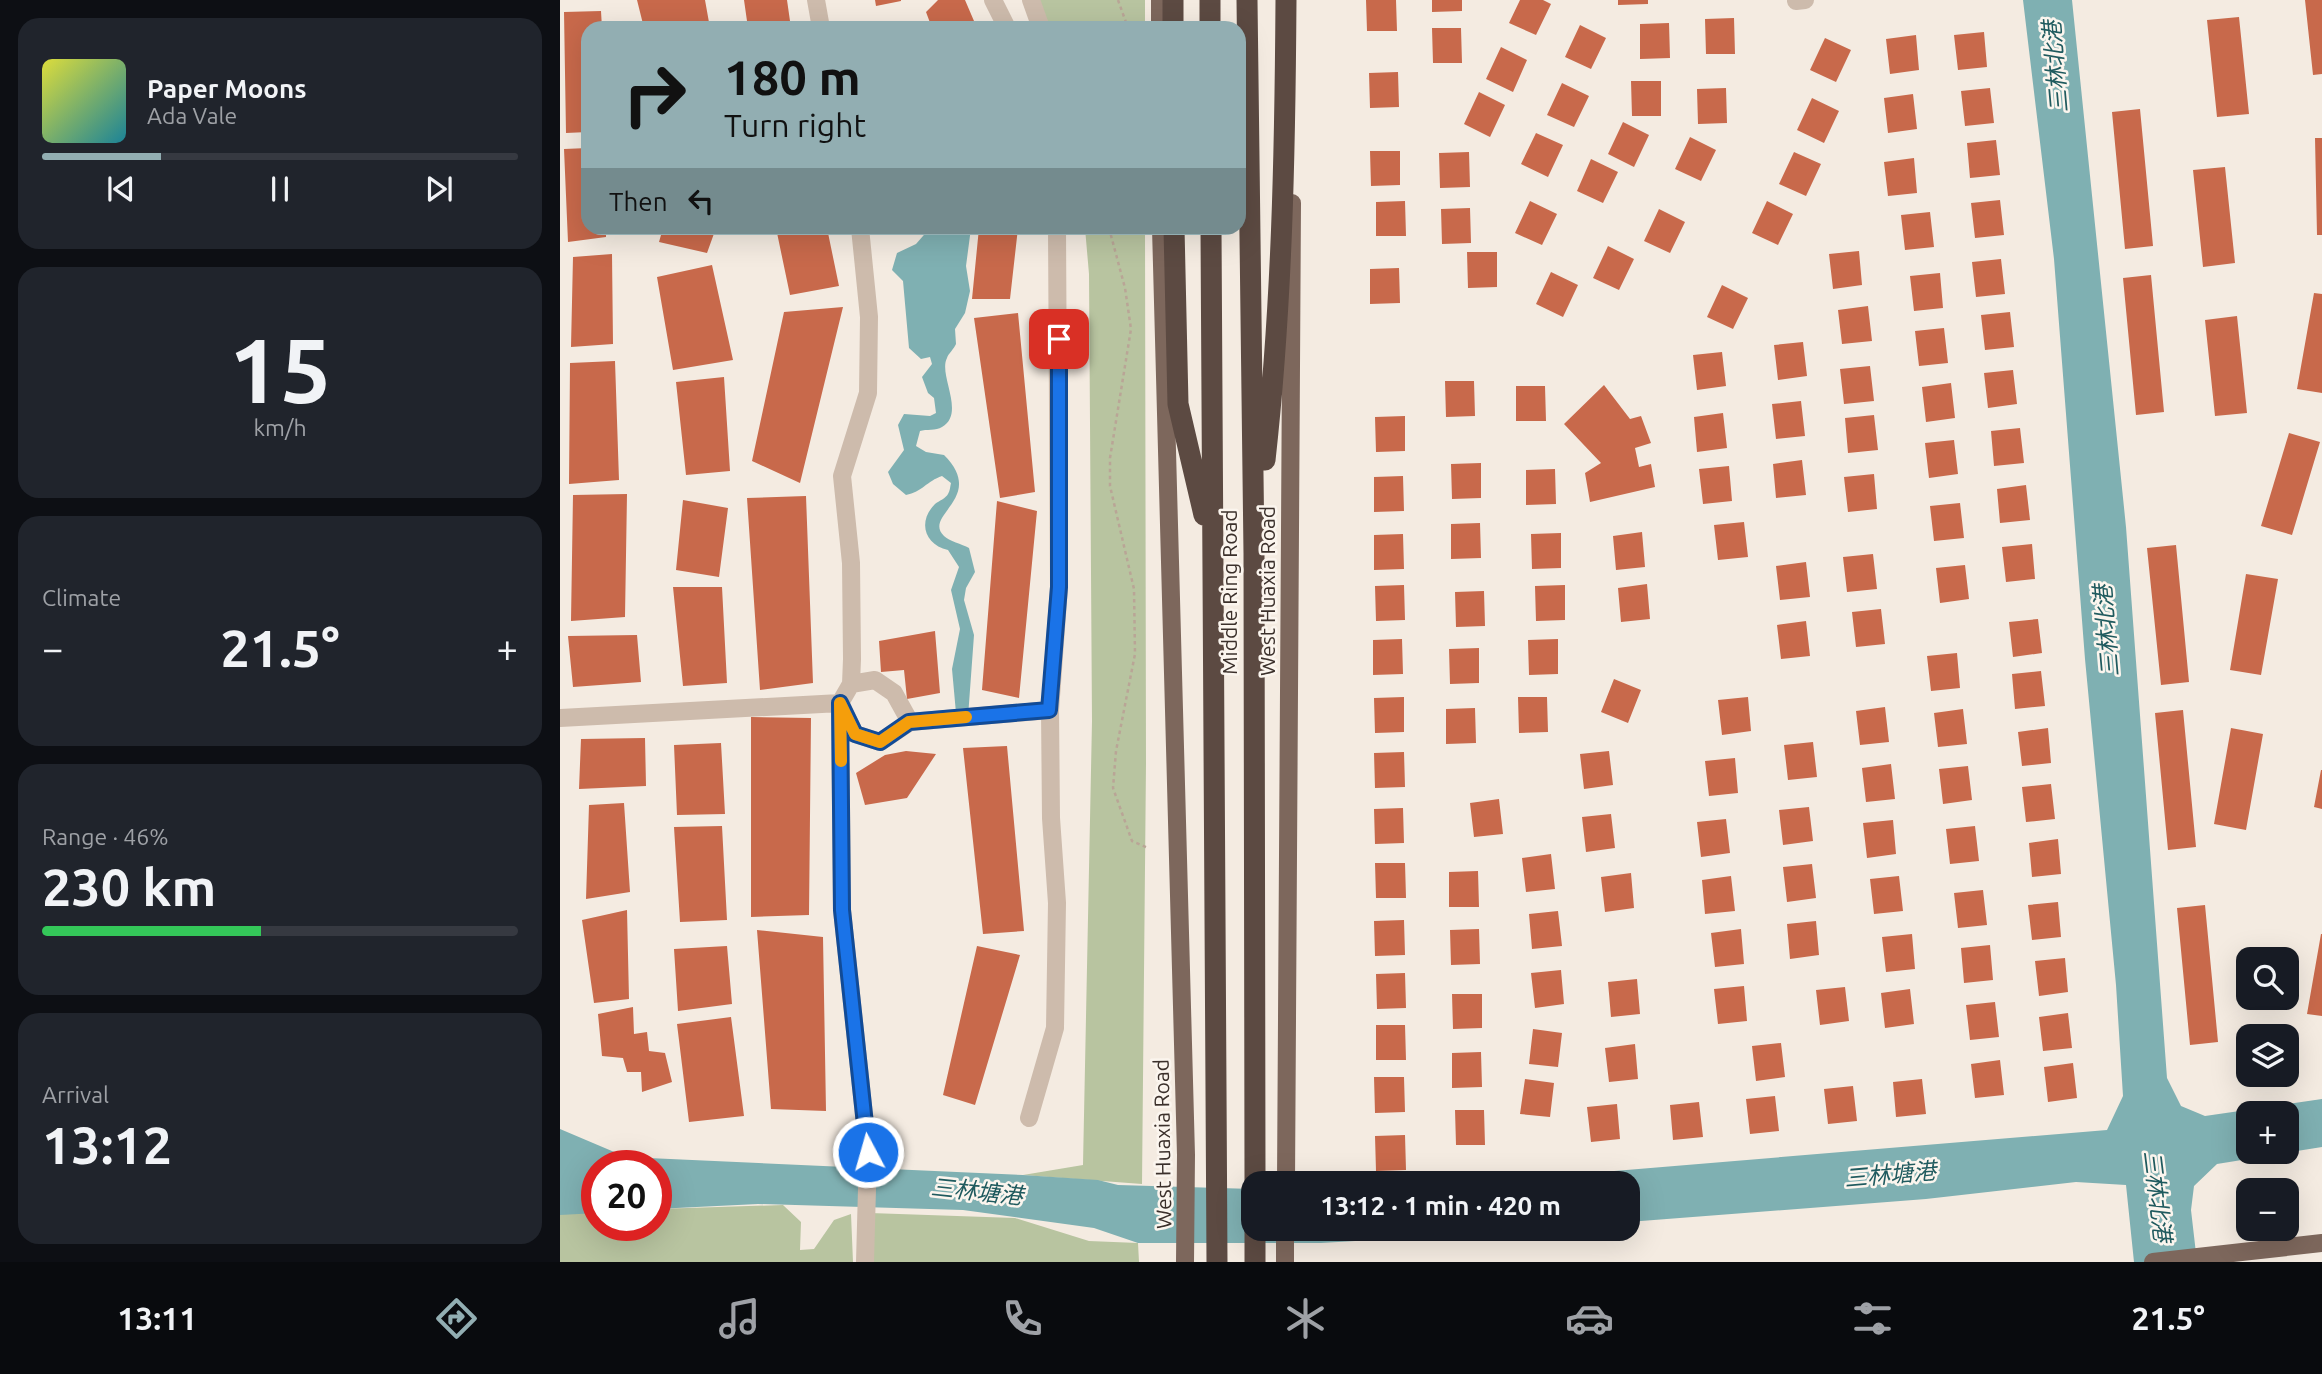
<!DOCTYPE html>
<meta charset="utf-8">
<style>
body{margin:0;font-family:Ubuntu,"Noto Sans SC",sans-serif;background:#20242c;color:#f1f3f6;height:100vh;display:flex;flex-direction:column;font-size:26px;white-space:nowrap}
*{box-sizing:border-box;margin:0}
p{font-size:23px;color:#9ea1a6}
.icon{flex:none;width:38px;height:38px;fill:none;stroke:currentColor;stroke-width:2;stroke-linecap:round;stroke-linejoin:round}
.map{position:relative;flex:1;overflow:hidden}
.side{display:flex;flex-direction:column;gap:18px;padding:18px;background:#0d0f14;width:560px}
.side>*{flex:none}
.top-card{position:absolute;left:21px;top:21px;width:665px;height:214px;border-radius:21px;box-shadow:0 7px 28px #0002;background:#92aeb2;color:#111;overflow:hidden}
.tools{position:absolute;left:1676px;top:947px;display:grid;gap:14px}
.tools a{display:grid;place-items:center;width:63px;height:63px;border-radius:14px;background:#171b24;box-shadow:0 7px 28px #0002;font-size:35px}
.speed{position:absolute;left:21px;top:1150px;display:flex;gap:14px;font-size:35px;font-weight:700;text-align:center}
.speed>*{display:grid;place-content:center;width:91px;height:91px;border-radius:50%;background:#171b24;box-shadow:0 7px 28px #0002;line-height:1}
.speed .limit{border:10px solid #d22;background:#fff;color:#111}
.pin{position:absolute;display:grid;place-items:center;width:60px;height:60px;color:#fff;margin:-30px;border-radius:14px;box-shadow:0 4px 10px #0006}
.me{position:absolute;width:77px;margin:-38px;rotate:354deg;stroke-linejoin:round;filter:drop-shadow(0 0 5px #0008)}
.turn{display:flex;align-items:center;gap:24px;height:147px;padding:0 28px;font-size:32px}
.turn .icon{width:91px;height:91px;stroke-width:2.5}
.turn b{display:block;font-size:49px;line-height:60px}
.then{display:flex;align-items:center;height:66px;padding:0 28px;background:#0003;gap:14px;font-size:26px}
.big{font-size:52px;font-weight:600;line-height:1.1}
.side .widget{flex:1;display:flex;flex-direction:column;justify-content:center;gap:10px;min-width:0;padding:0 24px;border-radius:21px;background:#20242c}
.side .dial{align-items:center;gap:0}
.dial b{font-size:91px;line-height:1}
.song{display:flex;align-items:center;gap:21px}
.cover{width:84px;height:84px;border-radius:10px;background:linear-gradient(135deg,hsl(60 70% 55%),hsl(190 70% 35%))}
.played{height:7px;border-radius:4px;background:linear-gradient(90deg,#92aeb2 25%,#363941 25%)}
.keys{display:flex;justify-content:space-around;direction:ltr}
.heat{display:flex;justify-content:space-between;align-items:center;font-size:38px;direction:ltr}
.charge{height:10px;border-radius:5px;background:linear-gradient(90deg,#34c759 46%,#363941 0)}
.trip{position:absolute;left:681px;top:1171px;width:399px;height:70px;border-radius:21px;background:#171b24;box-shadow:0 7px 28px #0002;font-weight:600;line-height:70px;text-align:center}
.tabs{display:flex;height:112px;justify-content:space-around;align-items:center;background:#090b0e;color:#9ea1a6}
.tabs .icon{width:49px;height:49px}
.tabs .on{color:#92aeb2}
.tabs b{font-size:32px;color:#f1f3f6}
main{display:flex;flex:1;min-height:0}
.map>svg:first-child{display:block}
</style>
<main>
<section class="side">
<div class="widget">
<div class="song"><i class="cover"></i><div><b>Paper Moons</b><p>Ada Vale</p></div></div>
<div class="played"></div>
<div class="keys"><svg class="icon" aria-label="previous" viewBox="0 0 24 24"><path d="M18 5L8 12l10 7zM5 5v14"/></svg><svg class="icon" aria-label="pause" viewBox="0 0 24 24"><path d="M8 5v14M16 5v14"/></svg><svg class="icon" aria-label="next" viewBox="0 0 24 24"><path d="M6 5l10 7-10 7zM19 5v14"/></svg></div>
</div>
<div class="widget dial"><b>15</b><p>km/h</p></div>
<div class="widget"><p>Climate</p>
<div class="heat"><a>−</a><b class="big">21.5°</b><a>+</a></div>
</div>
<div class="widget"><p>Range · 46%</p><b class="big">230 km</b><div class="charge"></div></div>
<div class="widget"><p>Arrival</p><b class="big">13:12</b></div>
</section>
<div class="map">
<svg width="1762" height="1262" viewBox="0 0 1762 1262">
<rect width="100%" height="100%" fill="#f4ebe1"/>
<path fill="#b8c4a0" d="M466 0H585V28H480Z
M525 228H585L586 763 582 1184 463 1175 523 1165 532 721 529 274Z
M223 1205 241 1222 240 1250 254 1249 274 1220 291 1214 293 1262H0V1212L37 1211V1225H96V1209Z
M310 1213 455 1218 529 1241 578 1243 579 1262H310Z"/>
<path fill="#7fb0b2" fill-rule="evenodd" d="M1463 0H1512L1566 527 1607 1078 1621 1106 1645 1116 1762 1099V1147L1657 1164 1634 1186 1631 1210 1637 1262H1574L1566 1185 1516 1182 1366 1199 1068 1222V1183H909L1547 1130 1563 1096 1556 985 1525 659 1494 259ZM1689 1113H1727V1152H1689Z
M370 228H411L406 266 410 291 405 313 395 329 396 344C394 349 388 354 387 358 378 375 406 413 382 427 376 431 366 429 360 431L356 446 366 452 384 455C427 498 362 515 384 536 389 541 402 544 409 548L415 572 406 588 404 600 414 635 408 717 396 713 392 669 400 629 391 590 399 567 388 550C365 545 357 522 375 504 379 501 386 498 388 494 390 491 390 487 391 483L382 476C367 481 362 492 346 495L333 484 328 472 344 450 338 425 344 414 370 416 376 413 374 398 368 393 362 377 372 364 370 357 361 359 349 348 343 281 332 270 337 253 356 244Z
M0 1129 66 1157 463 1175 538 1180 558 1185 693 1189V1228L1001 1229 761 1243H578L534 1228 403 1210 198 1204 96 1209V1166H37V1213L0 1215Z"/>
<path fill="#c8694b" d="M77 0H145L150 28H84Z
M184 0H227L231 28H188Z
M315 0H341V1L316 6Z
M378 0H405L417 28H372L366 12Z
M806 0H836L837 31H807Z
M872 0H902V11L872 12Z
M960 0H983L991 4 976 35 949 23Z
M1058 0H1088V4L1058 5Z
M1745 0H1762V74L1753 75Z
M41 11 42 28H28V132L6 133 4 12Z
M1679 17 1689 114 1657 117 1647 20Z
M1174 18 1175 54H1146L1145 19Z
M1109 23 1110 58 1080 59V24Z
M1020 25 1046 38 1031 69 1005 57Z
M872 28H901L902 63H873Z
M1424 32 1427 67 1398 70 1394 35Z
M1356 35 1359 70 1330 74 1326 39Z
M1265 38 1291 50 1276 82 1250 70Z
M941 47 967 60 953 92 926 79Z
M838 72 839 107 810 108 809 73Z
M1071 81H1101V116H1072Z
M1002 83 1029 96 1014 127 987 115Z
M1166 88 1167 123 1138 124 1137 89Z
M1430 88 1434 123 1405 126 1401 91Z
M919 92 945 105 930 137 904 124Z
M1353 94 1357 129 1328 133 1324 98Z
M1252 98 1279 111 1264 143 1237 130Z
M1580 109 1593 246 1565 249 1552 112Z
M1063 122 1089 135 1074 167 1048 154Z
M976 133 1003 145 988 177 961 164Z
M1130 137 1156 150 1141 181 1115 169Z
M1755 138H1762V235H1757Z
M1436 140 1440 175 1410 178 1407 143Z
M28 148V228H46V237L8 242 4 149Z
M810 151H840V185L811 186Z
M909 152 910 187 880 188 879 153Z
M1234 152 1261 164 1246 196 1219 184Z
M1354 158 1357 193 1328 196 1324 162Z
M1031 159 1058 172 1043 203 1017 191Z
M1665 167 1675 263 1643 267 1633 170Z
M1440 200 1444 235 1415 238 1411 203Z
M845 201 846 236H816V202Z
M970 201 997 214 982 245 955 233Z
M1207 201 1233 214 1218 245 1192 233Z
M910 208 911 243 882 244 881 209Z
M1099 209 1125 222 1110 253 1084 241Z
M1370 212 1374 247 1345 250 1341 215Z
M103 228H156L147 253 99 242Z
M216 228H267L279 286 230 295Z
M419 228H458L450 299H412Z
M1048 246 1074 259 1059 290 1033 278Z
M1299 251 1302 285 1273 289 1269 254Z
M907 252H937V287L908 288Z
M52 254 53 344 11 347 13 257Z
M1441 259 1445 294 1416 297 1412 262Z
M152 265 173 360 113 370 97 277Z
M839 268 840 303 810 304V269Z
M991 272 1018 285 1003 317 976 304Z
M1380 273 1383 308 1354 311 1350 276Z
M1591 275 1604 412 1576 415 1563 278Z
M1162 285 1188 298 1173 329 1147 317Z
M1754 293 1762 294V393L1737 389Z
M1308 306 1312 341 1282 344 1278 310Z
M283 307 240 483 192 461 224 312Z
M1450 312 1454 347 1425 350 1421 315Z
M458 313 475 492 440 498 414 318Z
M1677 316 1687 413 1655 416 1645 320Z
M1384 328 1388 363 1359 366 1355 331Z
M1243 342 1247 376 1218 380 1214 345Z
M1162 352 1166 386 1137 390 1133 355Z
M55 361 59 480 9 484 10 363Z
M1310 366 1314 401 1284 404 1280 369Z
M1453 370 1457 404 1428 408 1424 373Z
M164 377 170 471 126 475 116 382Z
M885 381H914L915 416 886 417Z
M1391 383 1395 418 1366 422 1362 387Z
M1044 385 1070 419 1081 416 1091 443 1075 448 1079 467 1091 464 1095 487 1030 502 1025 473 1041 463 1004 424Z
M956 386H985L986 421H956Z
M1241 401 1245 436 1216 439 1212 404Z
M1163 413 1167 448 1137 452 1134 417Z
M1314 415 1318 450 1288 453 1285 418Z
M845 416V451L816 452 815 417Z
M1460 428 1464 463 1434 466 1431 431Z
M1729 433 1760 442 1732 535 1701 526Z
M1394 440 1398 474 1369 478 1365 443Z
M1242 460 1246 495 1216 498 1213 464Z
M921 463V498L892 499 891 464Z
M1169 466 1172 501 1143 504 1139 469Z
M995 469 996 504 966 505V470Z
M1314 474 1317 509 1288 512 1284 477Z
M843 476 844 511 814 512V477Z
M1466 485 1470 520 1440 523 1437 489Z
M67 494 65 617 11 621 13 495Z
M246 496 253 683 200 690 187 498Z
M123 500 168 508 159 577 116 570Z
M437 501 477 511 459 698 422 690Z
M1400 503 1404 538 1374 541 1370 506Z
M1184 522 1188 557 1158 560 1154 525Z
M920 523 921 558 891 559V524Z
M1082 532 1085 567 1056 570 1053 536Z
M1001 533V568L972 569 971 534Z
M843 534 844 569 814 570V535Z
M1472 544 1475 579 1446 582 1442 547Z
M1616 545 1629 682 1601 685 1587 548Z
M1313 554 1317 589 1287 592 1283 557Z
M1246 562 1250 597 1220 600 1216 566Z
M1405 565 1409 599 1380 603 1376 568Z
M1686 574 1718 579 1701 675 1670 670Z
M1087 584 1090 619 1061 622 1058 588Z
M844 585 845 620 816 621 815 586Z
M1005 585V620L976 621 975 586Z
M113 587H162L167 683 123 686Z
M924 591 925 626 896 627 895 592Z
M1321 609 1325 644 1296 647 1292 612Z
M1478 619 1482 653 1453 657 1449 622Z
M1246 621 1250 656 1221 659 1217 625Z
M375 631 380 693 347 699 344 670 321 672 319 641Z
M77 635 81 682 13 687 8 636Z
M842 639 843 674 813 675V640Z
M998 639V674L969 675 968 640Z
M919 648V683L890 684 889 649Z
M1397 653 1400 688 1371 691 1367 656Z
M1481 671 1485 706 1455 709 1452 674Z
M1054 679 1081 690 1068 723 1041 712Z
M844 697V732L815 733 814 698Z
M958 697H987L988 732 959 733Z
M1188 697 1191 731 1162 735 1158 700Z
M1325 707 1329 742 1300 745 1296 711Z
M915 708 916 743 886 744V709Z
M1403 709 1407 744 1378 747 1374 713Z
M1623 710 1636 847 1608 850 1595 713Z
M191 717 251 718 249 915 191 917Z
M1488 728 1491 763 1462 766 1458 732Z
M1671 728 1703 734 1686 830 1654 824Z
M85 738 86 786 19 789 21 739Z
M1253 742 1257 777 1228 780 1224 745Z
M161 743 165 814 117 815 114 745Z
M447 746 464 931 423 934 403 748Z
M346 751 376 754 347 798 305 805 296 773 325 755Z
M1049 751 1053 785 1024 789 1020 754Z
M844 752 845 787 815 788 814 753Z
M1175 758 1178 793 1149 796 1145 761Z
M1331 764 1335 799 1306 802 1302 768Z
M1408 766 1412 800 1383 804 1379 769Z
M1761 770H1762V809L1754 807Z
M1491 784 1495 819 1466 822 1462 787Z
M939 799 943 834 914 837 910 803Z
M64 803 70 892 26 899 29 805Z
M1249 807 1253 841 1223 845 1219 810Z
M843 808 844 843 815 844 814 809Z
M1051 814 1055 848 1026 852 1022 817Z
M1166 819 1170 853 1141 857 1137 822Z
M1333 820 1336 854 1307 858 1303 823Z
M162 826 167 920 120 922 114 827Z
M1415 826 1419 861 1390 864 1386 829Z
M1498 839 1501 874 1472 877 1469 843Z
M991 854 995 889 966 892 962 858Z
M815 863H845L846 898H816Z
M1252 864 1256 898 1227 902 1223 867Z
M918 871 919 907H889V872Z
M1071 873 1074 908 1045 912 1041 877Z
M1171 876 1175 911 1145 914 1142 880Z
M1339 876 1343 911 1314 914 1310 879Z
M1423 890 1427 925 1398 928 1394 893Z
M1498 902 1501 937 1472 940 1468 905Z
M1645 905 1658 1042 1630 1045 1617 908Z
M67 910 69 999 34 1003 22 920Z
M998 911 1002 946 972 949 969 914Z
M844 920 845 955 815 956 814 921Z
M1256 921 1259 955 1230 959 1227 924Z
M919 929 920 964 891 965 890 930Z
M1181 929 1184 964 1155 967 1151 933Z
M197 930 263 937 266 1111 211 1109Z
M1352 934 1355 969 1326 972 1322 937Z
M1761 934H1762V1016L1747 1014Z
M1430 945 1433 980 1404 983 1401 948Z
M167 946 172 1004 118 1011 114 949Z
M417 946 460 955 415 1105 383 1095Z
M1505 958 1508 992 1479 996 1475 961Z
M1001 970 1004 1004 975 1008 971 973Z
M845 973 846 1008 817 1009 816 974Z
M1077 979 1080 1014 1051 1017 1048 982Z
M1184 986 1187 1021 1158 1024 1154 989Z
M1285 987 1289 1021 1260 1025 1256 990Z
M1350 989 1354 1024 1325 1028 1321 993Z
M892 994H922V1028L893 1029Z
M1435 1002 1439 1037 1410 1040 1406 1005Z
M73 1007 74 1034 87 1032 89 1051 105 1053 112 1082 82 1092 81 1072H67L63 1058 42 1056 38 1014Z
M1508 1013 1512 1048 1483 1051 1479 1017Z
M171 1017 184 1116 129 1122 117 1024Z
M816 1025H845L846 1060H816Z
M973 1029 1002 1033 998 1067 969 1064Z
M1221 1043 1225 1077 1196 1081 1192 1046Z
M1075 1044 1078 1079 1049 1082 1045 1048Z
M921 1052 922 1087 892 1088V1053Z
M1440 1060 1444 1095 1415 1098 1411 1064Z
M1513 1063 1517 1098 1488 1102 1484 1067Z
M814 1077H844L845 1112 815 1113Z
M965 1079 994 1083 990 1117 960 1114Z
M1362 1079 1366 1114 1336 1117 1333 1082Z
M1293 1086 1297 1121 1268 1124 1264 1089Z
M1215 1096 1219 1131 1190 1134 1186 1099Z
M1139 1102 1143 1137 1113 1140 1110 1105Z
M1057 1104 1060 1139 1031 1142 1027 1107Z
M895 1110H924L925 1145H896Z
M845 1135 846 1170 816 1171 815 1136Z"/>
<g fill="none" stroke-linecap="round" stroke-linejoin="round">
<path stroke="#b9a596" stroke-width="2.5" stroke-dasharray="3.5 3.5" stroke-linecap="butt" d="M558 0 568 28
M549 228 565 288 571 329 550 458V486L574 589 575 654 556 751 553 788 572 841 588 848"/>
<path stroke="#cdbbac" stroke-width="18" d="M256 0 261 28
M433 0 447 28
M471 0 481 28
M1236 1 1245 0
M291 684 315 680 334 693 350 722
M0 718 280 703 291 684 292 659 291 563 282 476 308 393 309 317 300 228
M469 1118 495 1028 497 903 491 818 490 710 499 587 497 228
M305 1262 308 1152 282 910 280 703 295 734 320 742 350 722 490 710"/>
<path stroke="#7d675c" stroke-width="18" d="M600 28V0
M601 228 626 1155 625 1262
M726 1183 732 203
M725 1262V1228
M1593 1262 1762 1243"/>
<path stroke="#5c4a42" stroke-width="21" d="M613 0V28
M650 0V28
M687 0 694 553 695 1183
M614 228 618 404 644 515
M651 228 657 1262
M705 460C722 307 725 154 726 0
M695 1228V1262"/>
</g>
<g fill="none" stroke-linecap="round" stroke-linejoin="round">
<defs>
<path id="route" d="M308 1152 282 910 280 703 295 734 320 742 349 722 489 710 499 587V339"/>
</defs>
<use href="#route" stroke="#114b97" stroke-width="18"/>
<use href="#route" stroke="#1a73e8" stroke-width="12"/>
<path stroke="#f59e0b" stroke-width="12" d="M281 761 280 703 295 734 320 742 349 722 406 717"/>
</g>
<g text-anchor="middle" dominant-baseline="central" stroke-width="5" stroke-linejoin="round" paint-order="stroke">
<g font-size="21" fill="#3b302b" stroke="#fbf5ee">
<text transform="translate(707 591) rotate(-90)">West Huaxia Road</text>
<text transform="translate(669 592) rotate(-90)">Middle Ring Road</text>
<text transform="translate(602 1144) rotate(-91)">West Huaxia Road</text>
</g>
<g font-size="23" font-style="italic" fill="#1f5a5e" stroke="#fbf5ee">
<text transform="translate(1495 67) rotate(-95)">三林北港</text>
<text transform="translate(1546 631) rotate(-95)">三林北港</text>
<text transform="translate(1330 1174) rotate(-5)">三林塘港</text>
<text transform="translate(417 1191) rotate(6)">三林塘港</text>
<text transform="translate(1598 1196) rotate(83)">三林北港</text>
</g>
</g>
</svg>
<div class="tools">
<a><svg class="icon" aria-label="search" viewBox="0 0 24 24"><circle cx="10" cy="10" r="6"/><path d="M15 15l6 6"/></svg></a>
<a><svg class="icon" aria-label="layers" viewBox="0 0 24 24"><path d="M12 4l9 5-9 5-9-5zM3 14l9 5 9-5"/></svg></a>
<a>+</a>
<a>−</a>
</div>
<div class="speed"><div class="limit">20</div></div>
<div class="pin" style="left:499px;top:339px;background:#d93025"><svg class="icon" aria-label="arrive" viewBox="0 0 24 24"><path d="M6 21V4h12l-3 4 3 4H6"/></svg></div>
<svg class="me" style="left:308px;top:1152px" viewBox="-20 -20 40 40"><circle r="17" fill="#1a73e8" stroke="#fff" stroke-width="3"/><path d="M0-11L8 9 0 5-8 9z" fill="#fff"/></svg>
<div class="trip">13:12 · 1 min · 420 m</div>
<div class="top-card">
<div class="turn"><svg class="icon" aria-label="right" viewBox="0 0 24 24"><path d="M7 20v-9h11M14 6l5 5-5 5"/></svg><div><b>180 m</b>Turn right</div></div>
<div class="then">Then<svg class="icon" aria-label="left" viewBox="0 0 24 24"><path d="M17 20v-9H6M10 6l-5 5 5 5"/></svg></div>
</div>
</div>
</main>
<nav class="tabs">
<b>13:11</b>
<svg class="icon on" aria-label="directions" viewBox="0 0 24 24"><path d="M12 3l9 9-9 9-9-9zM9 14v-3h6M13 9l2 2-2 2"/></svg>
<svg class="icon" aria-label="music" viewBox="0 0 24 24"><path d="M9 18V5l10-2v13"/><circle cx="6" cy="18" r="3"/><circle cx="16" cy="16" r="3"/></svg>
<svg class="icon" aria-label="phone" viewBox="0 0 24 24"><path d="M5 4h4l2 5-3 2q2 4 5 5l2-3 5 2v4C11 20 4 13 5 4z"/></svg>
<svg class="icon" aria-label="climate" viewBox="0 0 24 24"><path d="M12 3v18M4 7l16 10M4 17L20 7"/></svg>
<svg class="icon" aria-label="car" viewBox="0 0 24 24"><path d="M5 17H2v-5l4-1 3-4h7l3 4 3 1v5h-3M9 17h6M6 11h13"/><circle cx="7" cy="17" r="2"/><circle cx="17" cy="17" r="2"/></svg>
<svg class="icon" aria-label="filters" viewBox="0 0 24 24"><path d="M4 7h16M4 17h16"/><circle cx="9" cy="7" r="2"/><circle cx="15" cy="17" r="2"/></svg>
<b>21.5°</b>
</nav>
